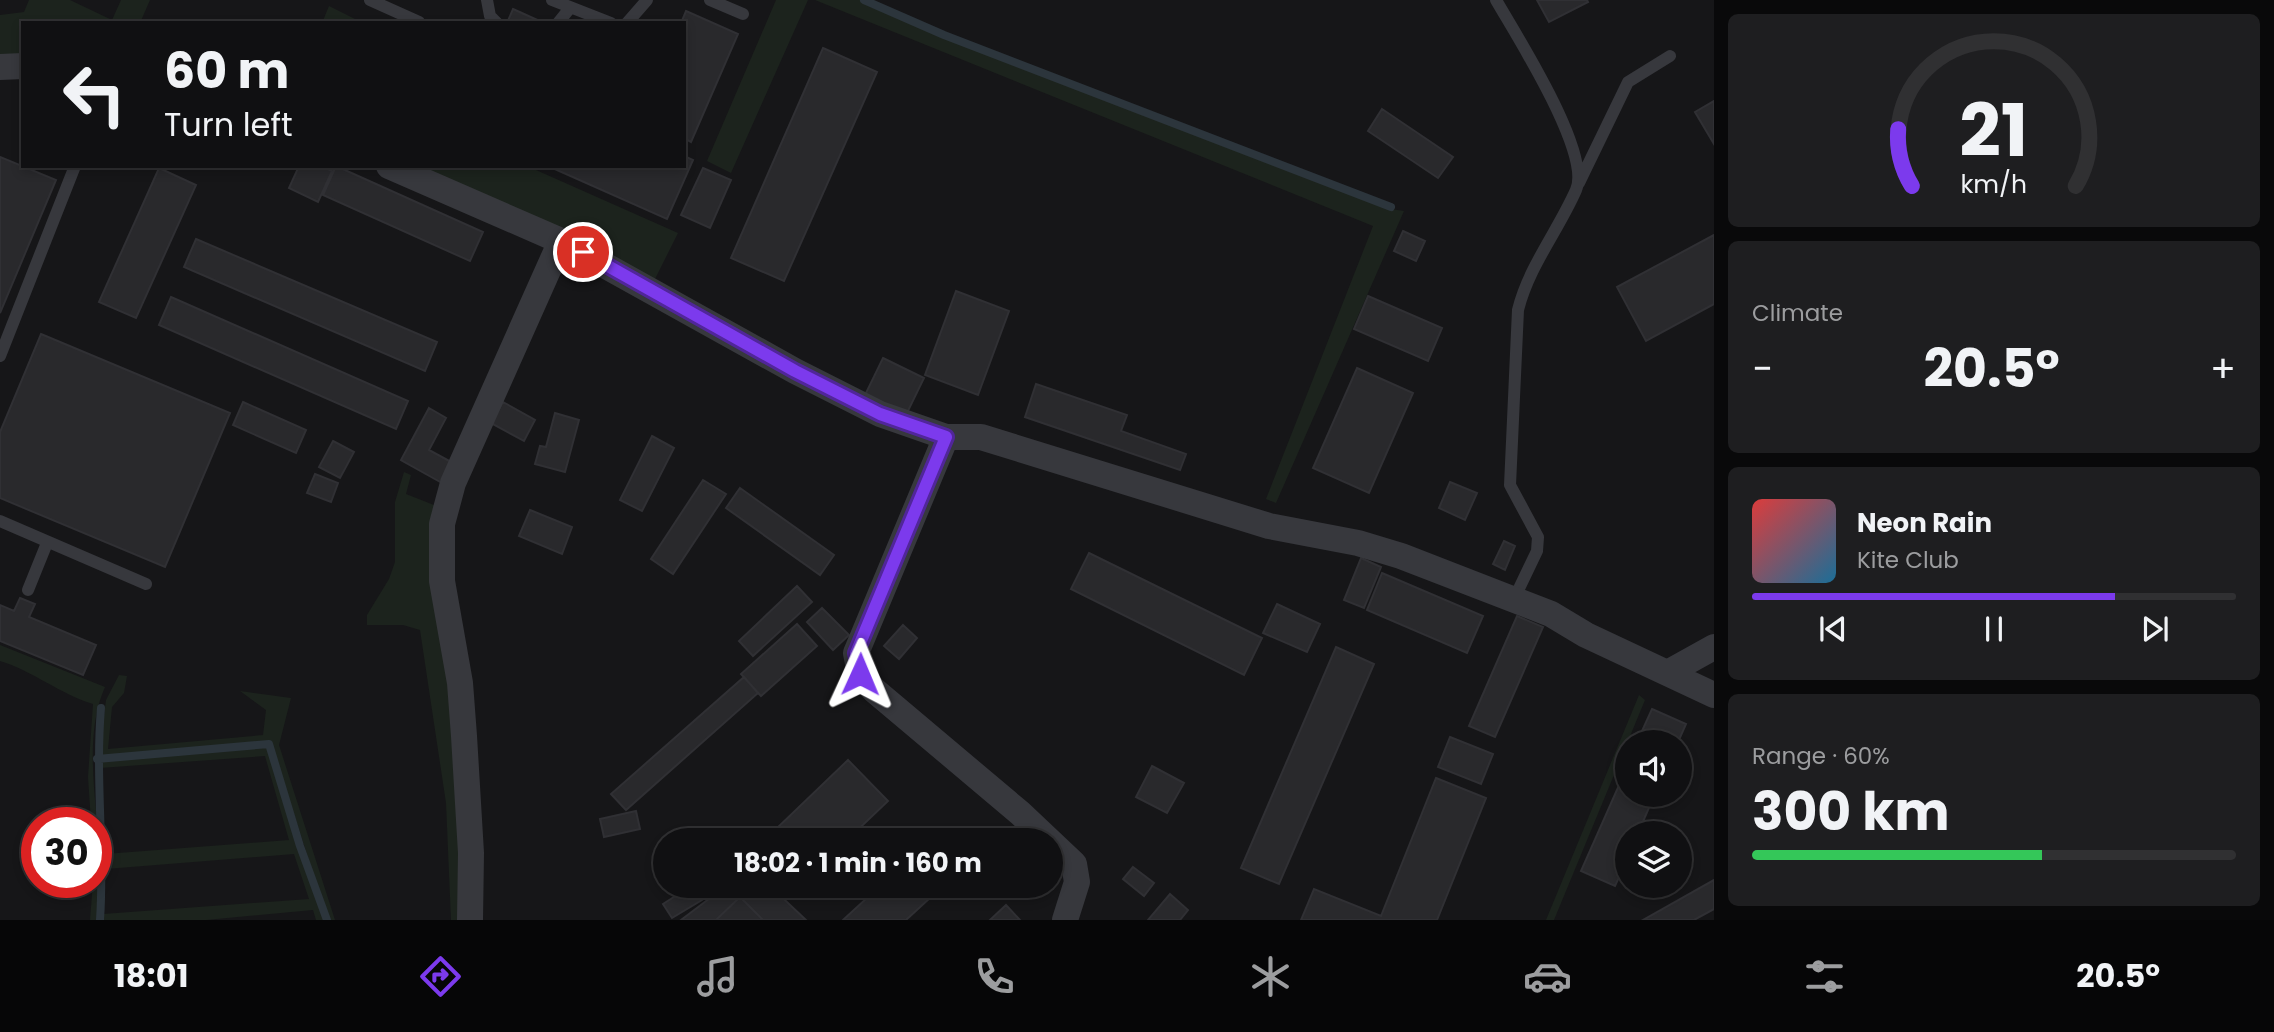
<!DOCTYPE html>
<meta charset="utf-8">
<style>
body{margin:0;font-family:Poppins,sans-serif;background:#1e1e20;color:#f1f3f6;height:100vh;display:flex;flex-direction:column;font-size:26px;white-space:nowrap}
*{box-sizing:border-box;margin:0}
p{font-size:23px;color:#9c9d9f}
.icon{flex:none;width:38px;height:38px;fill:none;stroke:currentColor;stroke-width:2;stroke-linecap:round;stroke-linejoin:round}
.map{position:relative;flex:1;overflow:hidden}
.drawer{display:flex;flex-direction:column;gap:14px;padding:14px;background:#09090a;width:560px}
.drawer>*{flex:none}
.hud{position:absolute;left:21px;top:21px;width:665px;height:147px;border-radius:0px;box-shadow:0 4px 10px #0003,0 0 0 2px #303032;background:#101012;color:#f1f3f6;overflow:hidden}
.fabs{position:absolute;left:1615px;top:730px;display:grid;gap:14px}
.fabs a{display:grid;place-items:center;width:77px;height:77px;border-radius:50%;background:#101012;box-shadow:0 4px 10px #0003,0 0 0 2px #303032;font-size:35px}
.speed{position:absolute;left:21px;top:807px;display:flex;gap:14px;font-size:35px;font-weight:700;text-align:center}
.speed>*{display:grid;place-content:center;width:91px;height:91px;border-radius:50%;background:#101012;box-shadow:0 4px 10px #0003,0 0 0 2px #303032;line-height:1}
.speed .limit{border:10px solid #d22;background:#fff;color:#111}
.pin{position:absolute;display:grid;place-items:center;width:60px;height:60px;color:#fff;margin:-30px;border:4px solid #fff;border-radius:50%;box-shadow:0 2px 7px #0007}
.me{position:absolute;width:77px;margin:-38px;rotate:1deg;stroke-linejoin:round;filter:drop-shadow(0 0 5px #0008)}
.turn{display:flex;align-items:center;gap:24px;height:147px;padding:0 28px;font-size:32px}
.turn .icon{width:91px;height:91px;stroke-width:2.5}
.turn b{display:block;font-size:49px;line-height:60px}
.big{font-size:52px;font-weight:700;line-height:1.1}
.drawer .card{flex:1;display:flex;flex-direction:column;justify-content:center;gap:10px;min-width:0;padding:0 24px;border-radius:10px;background:#1e1e20}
.drawer .dial{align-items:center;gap:0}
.dial svg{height:182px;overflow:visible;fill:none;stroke:#303032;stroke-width:7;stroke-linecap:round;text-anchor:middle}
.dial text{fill:#f1f3f6;stroke:none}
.song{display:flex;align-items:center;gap:21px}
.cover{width:84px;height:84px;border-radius:10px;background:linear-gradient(135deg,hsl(0 70% 55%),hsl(200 70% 35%))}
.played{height:7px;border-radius:4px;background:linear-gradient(90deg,#7c3aed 75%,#303032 75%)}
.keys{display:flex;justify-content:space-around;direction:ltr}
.heat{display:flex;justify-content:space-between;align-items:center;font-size:38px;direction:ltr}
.charge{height:10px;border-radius:5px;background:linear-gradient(90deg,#34c759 60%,#303032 0)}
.trip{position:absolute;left:653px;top:828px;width:410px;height:70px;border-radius:35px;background:#101012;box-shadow:0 4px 10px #0003,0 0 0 2px #303032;font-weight:700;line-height:70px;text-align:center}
.dock{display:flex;height:112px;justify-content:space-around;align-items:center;background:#060607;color:#9c9d9f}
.dock .icon{width:49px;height:49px}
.dock .on{color:#7c3aed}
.dock b{font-size:32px;color:#f1f3f6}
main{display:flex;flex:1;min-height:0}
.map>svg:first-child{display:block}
</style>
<main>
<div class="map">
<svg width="1714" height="920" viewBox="0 0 1714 920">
<rect width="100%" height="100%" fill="#161618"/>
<path fill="#1c231d" d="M29 0H70L112 20 121 0H150L140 23H23V54L0 56V15L24 12Z
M776 0H808L731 173 707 161Z
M815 0H861L868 6 1391 209 1404 211 1276 503 1266 499 1373 226Z
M329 6 363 23H322Z
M405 166H527L678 233 654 281Z
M404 472 411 475 406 494 439 507 459 758 463 920H451L446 803 420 630 403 625H367V615L389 579 395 562V502Z
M0 645 105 687C82 738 98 811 101 865 102 883 99 902 98 920H90L93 882H96V822H91L88 777 93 704C60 694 33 671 0 661Z
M119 675 127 676 124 693 112 707 108 749 263 735 266 710 240 691 291 698 279 745 335 920H328L271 742 99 757 106 700Z
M1639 695 1645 700 1554 920H1546Z
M268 747 324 920H316L313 910 206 920H103V914L309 899 294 854 106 869 105 854 289 840 265 756 100 768V761Z"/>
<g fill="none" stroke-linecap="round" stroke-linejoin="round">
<path stroke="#2c353c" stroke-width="8" d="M864 0 944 35 1391 207
M97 759 269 744 300 846 327 920
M100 920C105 849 95 779 101 708"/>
</g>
<path fill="#29292c" stroke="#303034" stroke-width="2" d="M1537 0H1587L1588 2 1549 22Z
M513 9 544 23H507Z
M686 11 738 34 691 142 684 138V23H681Z
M823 48 877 72 784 281 731 258Z
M1714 101V144L1695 112Z
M1382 109 1453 157 1438 178 1368 131Z
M684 156 693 160 667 219 548 166H684Z
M0 157 56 180 0 313Z
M299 166H322L332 171 318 202 289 188Z
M336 166 483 232 470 261 323 195Z
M159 168 196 185 136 318 99 302Z
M703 168 731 180 710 228 681 215Z
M1403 231 1425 241 1416 261 1394 251Z
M1714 235V304L1646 341 1617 287Z
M196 239 437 342 425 371 184 267Z
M956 291 1009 311 978 395 925 375Z
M1368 296 1442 328 1428 361 1354 329Z
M171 297 408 401 396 429 159 325Z
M41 334 230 413 165 567 0 498V432Z
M883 358 924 378 906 415 865 395Z
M1357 368 1413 393 1369 493 1313 468Z
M1036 384 1127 415 1121 431 1186 454 1180 470 1025 417Z
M243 402 306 430 296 453 233 425Z
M503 402 535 420 524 441 491 423Z
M429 408 446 418 429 450 453 463 442 483 401 460Z
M555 413 579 420 565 472 535 464 540 446 546 447Z
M652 436 674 448 642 511 620 500Z
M333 441 354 452 340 478 319 467Z
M315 474 338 483 331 502 307 493Z
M703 480 726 494 673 574 651 559Z
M1450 482 1477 493 1465 520 1439 508Z
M740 488 834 555 820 575 726 508Z
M530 510 572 527 562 554 519 536Z
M1504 541 1515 546 1505 570 1493 564Z
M1089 553 1262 638 1244 675 1071 589Z
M1361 558 1381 567 1364 608 1344 600Z
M1382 573 1483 616 1467 653 1367 610Z
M797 586 812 602 753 656 739 641Z
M20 598 35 604 29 617 96 645 83 675 0 641V605L14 611Z
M1277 604 1320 624 1307 652 1263 633Z
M822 608 849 635 833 650 807 622Z
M1517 616 1543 627 1495 737 1469 726Z
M797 624 817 646 761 696 741 674Z
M903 625 917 638 899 659 884 646Z
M1336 647 1374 664 1279 884 1241 868Z
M744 677 758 693 626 810 611 794Z
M1652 709 1686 724 1678 742H1637Z
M1450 737 1493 754 1481 784 1438 767Z
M848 760 888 801 847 840H785L775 830Z
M1628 765V794H1655L1638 833H1628V858L1615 886 1581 871Z
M1152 766 1184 783 1167 813 1136 797Z
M1436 778 1486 798 1437 920H1301L1314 889 1381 916Z
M636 811 640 829 604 837 600 819Z
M1133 867 1154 883 1144 896 1123 879Z
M1714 880V909L1694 920H1643Z
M691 886 702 900 672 918 663 904Z
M726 886H770L806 920H763L740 897 716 920H681Z
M880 886H943L906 920H843Z
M1170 894 1188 910 1180 920H1148Z
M740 897 763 920H716Z
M1006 905 1020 920H990Z"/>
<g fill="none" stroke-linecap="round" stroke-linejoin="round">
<path stroke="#37383d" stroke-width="12" d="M370 0 419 22
M487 0 490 16 497 23
M552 0 611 23
M710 0 743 14
M1496 0C1516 35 1592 153 1576 190 1558 231 1529 266 1518 310L1510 485 1538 537 1537 551 1514 599
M558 23 570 8
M627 23 647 0
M1579 183 1628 82 1670 56
M0 356 75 166
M0 521 146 584
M28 590 47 543"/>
<path stroke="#37383d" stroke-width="26" d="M0 67 23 66
M389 166 561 241 795 371 880 414 946 437H981L1269 526 1358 543 1401 556 1551 614 1586 635 1714 695
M946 437 856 653 860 674 874 690 1020 813 1074 864 1077 882 1065 920
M1669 672 1714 647
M470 920 471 853 464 736 460 683 442 581V524L453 483 561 241"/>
</g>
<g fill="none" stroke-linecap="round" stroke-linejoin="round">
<defs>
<path id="route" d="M583 252 795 371 880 414 946 437 856 653 860 674"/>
</defs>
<use href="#route" stroke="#51269a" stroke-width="18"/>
<use href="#route" stroke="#7c3aed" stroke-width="12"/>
</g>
</svg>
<div class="fabs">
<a><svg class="icon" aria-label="sound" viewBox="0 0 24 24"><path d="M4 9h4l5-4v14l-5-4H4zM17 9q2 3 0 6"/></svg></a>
<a><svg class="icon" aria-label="layers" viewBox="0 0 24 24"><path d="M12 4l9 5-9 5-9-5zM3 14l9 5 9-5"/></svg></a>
</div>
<div class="speed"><div class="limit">30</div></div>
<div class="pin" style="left:583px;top:252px;background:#d93025"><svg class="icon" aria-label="arrive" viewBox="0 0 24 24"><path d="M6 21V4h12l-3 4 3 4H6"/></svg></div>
<svg class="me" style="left:860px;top:674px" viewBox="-20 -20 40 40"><path d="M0-17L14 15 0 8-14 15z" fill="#7c3aed" stroke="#fff" stroke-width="4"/></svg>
<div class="trip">18:02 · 1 min · 160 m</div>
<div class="hud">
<div class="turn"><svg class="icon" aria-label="left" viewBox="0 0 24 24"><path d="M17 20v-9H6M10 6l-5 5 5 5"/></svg><div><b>60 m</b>Turn left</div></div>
</div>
</div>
<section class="drawer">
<div class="card dial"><svg viewBox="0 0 100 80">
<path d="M14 69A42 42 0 1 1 86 69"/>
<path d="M14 69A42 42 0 0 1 8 44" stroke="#7c3aed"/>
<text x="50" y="56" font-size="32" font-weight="700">21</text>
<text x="50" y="72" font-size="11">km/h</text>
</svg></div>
<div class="card"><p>Climate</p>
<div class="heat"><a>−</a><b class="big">20.5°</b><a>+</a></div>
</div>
<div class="card">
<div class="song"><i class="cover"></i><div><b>Neon Rain</b><p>Kite Club</p></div></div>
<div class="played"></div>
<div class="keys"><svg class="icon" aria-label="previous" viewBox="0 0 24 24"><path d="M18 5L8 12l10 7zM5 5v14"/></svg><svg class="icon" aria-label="pause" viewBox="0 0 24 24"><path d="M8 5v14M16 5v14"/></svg><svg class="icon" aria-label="next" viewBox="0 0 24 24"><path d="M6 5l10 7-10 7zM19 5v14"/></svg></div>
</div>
<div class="card"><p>Range · 60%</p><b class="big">300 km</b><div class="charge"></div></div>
</section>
</main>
<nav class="dock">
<b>18:01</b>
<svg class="icon on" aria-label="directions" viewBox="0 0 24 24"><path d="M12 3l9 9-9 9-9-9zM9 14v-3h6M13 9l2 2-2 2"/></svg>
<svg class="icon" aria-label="music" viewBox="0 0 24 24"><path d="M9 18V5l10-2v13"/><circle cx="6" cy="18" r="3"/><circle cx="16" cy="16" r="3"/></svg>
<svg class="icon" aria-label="phone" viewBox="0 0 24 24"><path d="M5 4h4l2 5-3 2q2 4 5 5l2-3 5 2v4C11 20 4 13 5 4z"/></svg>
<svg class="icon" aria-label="climate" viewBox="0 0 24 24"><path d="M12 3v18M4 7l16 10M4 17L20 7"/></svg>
<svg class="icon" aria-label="car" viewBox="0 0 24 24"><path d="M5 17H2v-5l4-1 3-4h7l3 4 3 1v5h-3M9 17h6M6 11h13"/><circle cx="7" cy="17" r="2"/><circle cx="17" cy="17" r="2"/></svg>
<svg class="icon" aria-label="filters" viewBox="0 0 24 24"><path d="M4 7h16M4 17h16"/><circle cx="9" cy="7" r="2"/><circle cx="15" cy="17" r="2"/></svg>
<b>20.5°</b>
</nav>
